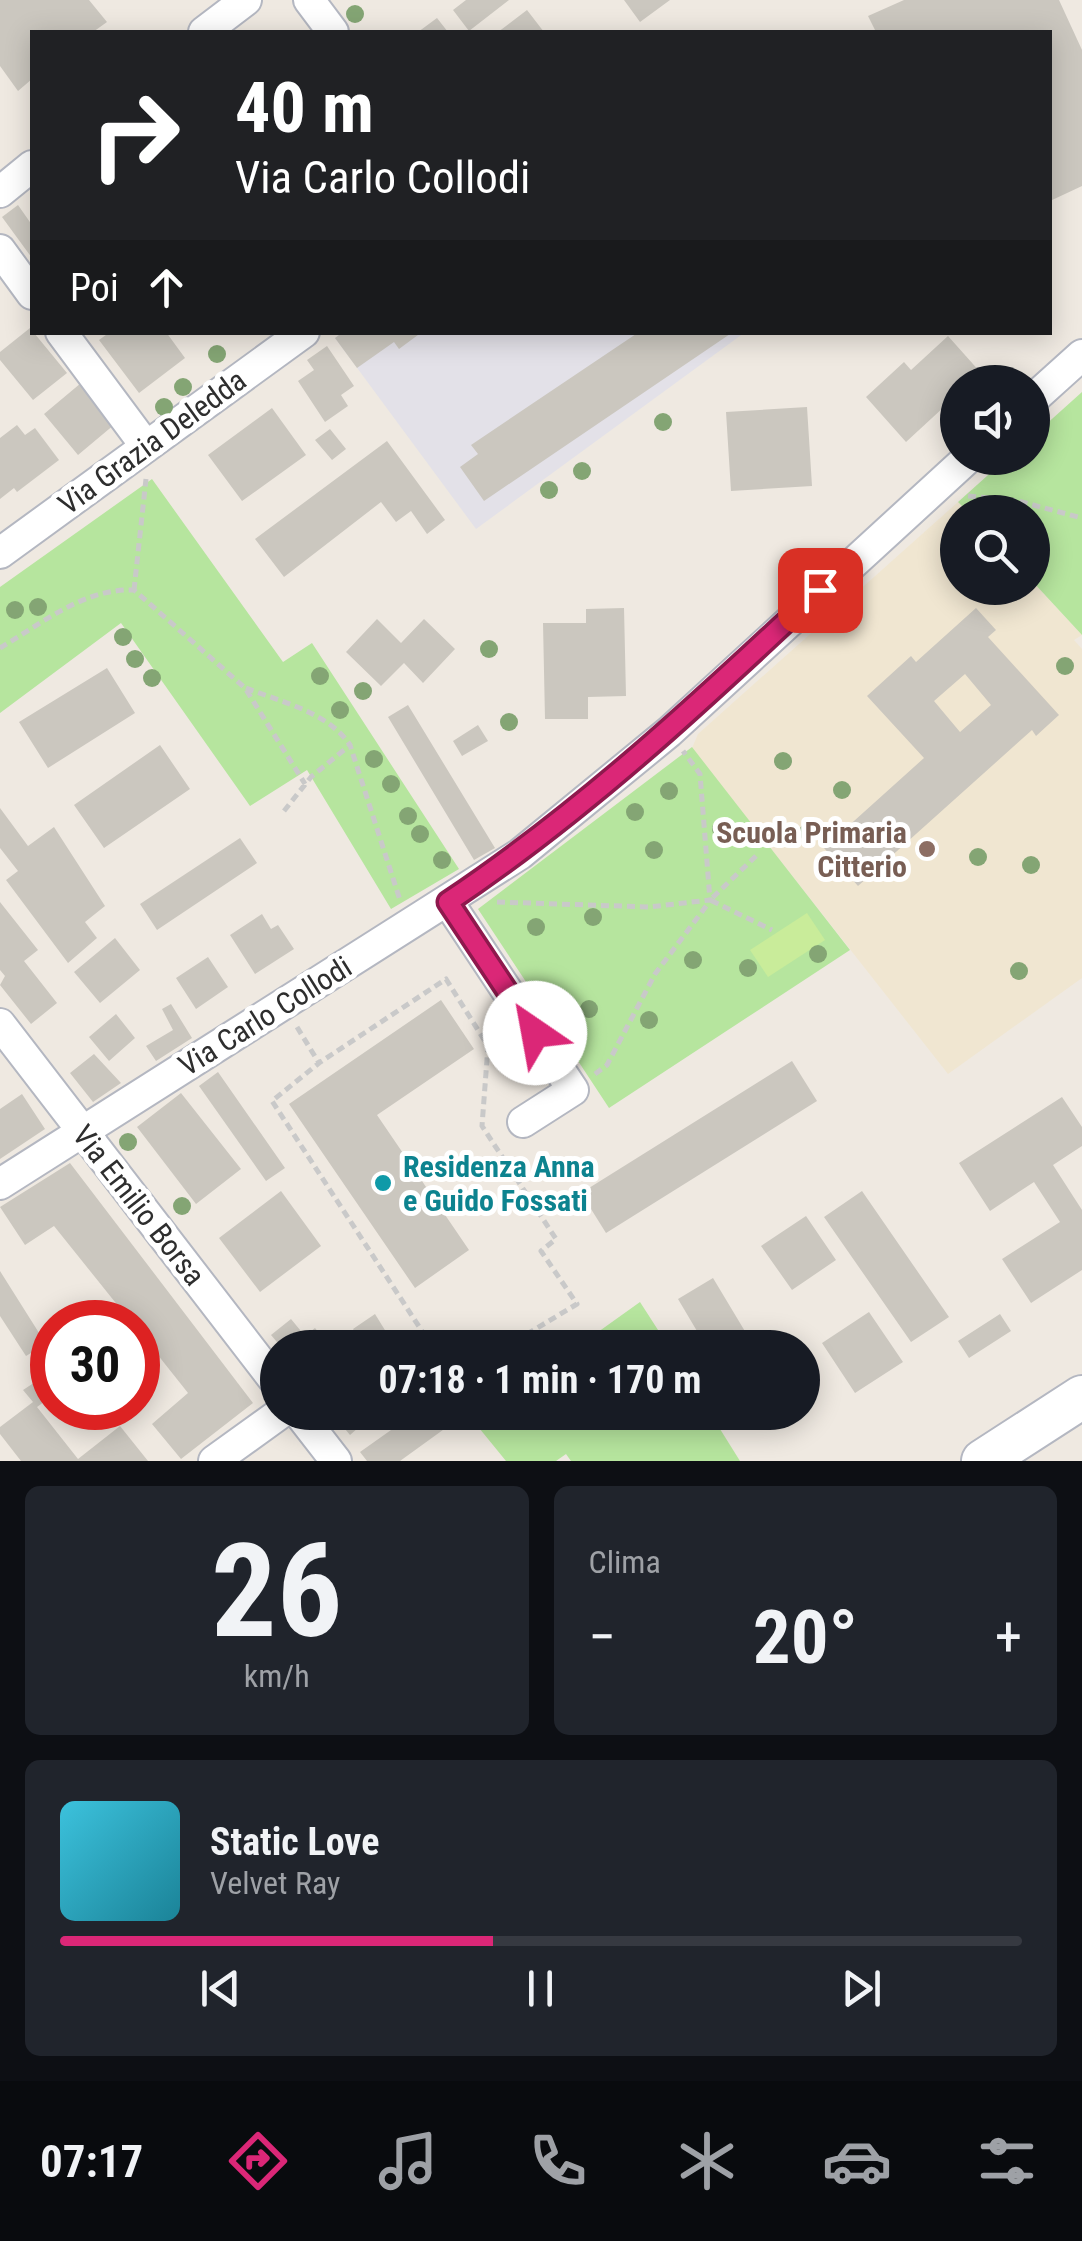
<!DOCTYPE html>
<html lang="it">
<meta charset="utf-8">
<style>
body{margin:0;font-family:"Roboto Condensed",sans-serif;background:#20242c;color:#f1f3f6;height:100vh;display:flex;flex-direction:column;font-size:38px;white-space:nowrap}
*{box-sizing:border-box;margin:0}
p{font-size:32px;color:#9ea1a6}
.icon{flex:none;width:55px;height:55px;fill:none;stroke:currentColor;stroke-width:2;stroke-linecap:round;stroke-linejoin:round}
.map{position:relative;height:1461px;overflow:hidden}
.drawer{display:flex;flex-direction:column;gap:25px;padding:25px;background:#0d0f14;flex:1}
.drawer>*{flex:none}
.top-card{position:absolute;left:30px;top:30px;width:1022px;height:305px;border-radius:0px;box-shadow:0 5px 25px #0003;background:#202124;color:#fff;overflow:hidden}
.fabs{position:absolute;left:940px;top:365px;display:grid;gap:20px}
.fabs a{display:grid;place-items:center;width:110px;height:110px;border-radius:50%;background:#171b24;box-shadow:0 5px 25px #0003;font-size:50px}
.speed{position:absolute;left:30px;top:1300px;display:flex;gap:20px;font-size:50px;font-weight:700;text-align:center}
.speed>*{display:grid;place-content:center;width:130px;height:130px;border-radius:50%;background:#171b24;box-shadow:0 5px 25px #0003;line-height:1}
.speed .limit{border:15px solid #d22;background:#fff;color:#111}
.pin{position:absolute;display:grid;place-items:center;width:85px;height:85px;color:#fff;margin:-42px;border-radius:20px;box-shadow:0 5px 15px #0006}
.me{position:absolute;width:110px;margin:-55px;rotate:327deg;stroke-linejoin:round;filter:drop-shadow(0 0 8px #0008)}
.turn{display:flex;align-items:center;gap:35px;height:210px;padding:0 40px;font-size:45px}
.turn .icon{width:130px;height:130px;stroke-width:2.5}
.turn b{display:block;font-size:70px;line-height:85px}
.then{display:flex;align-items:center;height:95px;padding:0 40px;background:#0003;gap:20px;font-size:38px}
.big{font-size:75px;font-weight:700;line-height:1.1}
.drawer .card{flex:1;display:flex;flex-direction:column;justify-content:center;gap:15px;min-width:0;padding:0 35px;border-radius:15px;background:#20242c}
.drawer .dial{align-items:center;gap:0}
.dial b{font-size:130px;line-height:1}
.song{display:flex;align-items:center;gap:30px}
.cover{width:120px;height:120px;border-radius:15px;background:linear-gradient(135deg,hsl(190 70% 55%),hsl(190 70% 35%))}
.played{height:10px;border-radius:5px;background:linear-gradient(90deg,#db2777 45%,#363941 45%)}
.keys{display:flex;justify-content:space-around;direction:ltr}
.heat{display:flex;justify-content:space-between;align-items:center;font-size:55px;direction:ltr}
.drawer .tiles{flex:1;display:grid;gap:25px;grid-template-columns:1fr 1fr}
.card:last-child{grid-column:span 2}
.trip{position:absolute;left:260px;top:1330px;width:560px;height:100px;border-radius:50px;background:#171b24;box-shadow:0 5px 25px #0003;font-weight:700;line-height:100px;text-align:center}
.menu{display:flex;height:160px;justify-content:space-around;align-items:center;background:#090b0e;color:#9ea1a6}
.menu .icon{width:70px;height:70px}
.menu .active{color:#db2777}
.menu b{font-size:45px;color:#f1f3f6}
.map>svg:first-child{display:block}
</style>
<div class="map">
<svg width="1082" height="1461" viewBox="0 0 1082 1461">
<rect width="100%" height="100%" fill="#efe9e1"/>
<path fill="#e3e1e8" d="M343 332 744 333 476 529 335 338Z"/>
<path fill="#f0e6d1" d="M958 502 968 512H958V588H1032L1033 582 1082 635 1074 640 1082 649V978L948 1074 692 748 698 734Z"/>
<path fill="#b6e59e" d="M1082 392V635L1033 582 1032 512H968L958 502 1007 458H1032L1033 436Z
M152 479 283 662 312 643 459 869 391 909 307 770 250 806 121 623 0 713V587Z
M692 747 850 950 609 1108 478 909Z
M640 1302 669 1347H577Z
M489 1412 710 1413 740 1461H571L566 1454 556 1461H506L475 1423Z"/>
<path fill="#c9ec9a" d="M807 913 825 940 768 977 750 950Z"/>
<path fill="#cbc7bf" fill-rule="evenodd" d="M0 0H89L107 22 93 32H32V79L18 91 0 66Z
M466 0H509L469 31 453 10Z
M624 0H670L640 22Z
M904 0H1059L1082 50V186L1050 201V32H876L868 16Z
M527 10 544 32H498Z
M437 18 448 32H418Z
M18 205 32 225V258L2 217Z
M30 328 67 373 33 400 0 360V352Z
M110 332H166L185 358 139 393 99 340Z
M343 332H422L399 349 394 342 357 368 335 338Z
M639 332H733L484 501 460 467 478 454 471 445Z
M948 336 981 373 970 382H958V394L906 442 866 397 904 362 911 370Z
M327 346 354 386 341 395 348 406 325 422 298 381 314 370 307 360Z
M81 383 115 424 78 455 44 414Z
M807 407 812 486 731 491 726 412Z
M272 408 306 455 242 501 208 455Z
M17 425 25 435 35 428 59 460 17 492 14 488 0 499V438Z
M330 429 346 449 332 460 315 440Z
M387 441 445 520 427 534 411 511 396 522 381 502 284 577 255 539Z
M624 608 626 696 588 697V719H545L543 623H586V609Z
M976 608 996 630 988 637 1059 715 1036 736 1032 730 858 886 824 848 924 758 867 696 911 656 916 662ZM965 674 991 705 960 732 934 701Z
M377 619 401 643 424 619 455 649 423 683 404 663 381 686 346 652Z
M107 668 135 713 48 768 19 722Z
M408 705 495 848 474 860 388 717Z
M478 725 488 741 462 756 453 741Z
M160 745 190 789 104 848 74 805Z
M0 808 28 846 54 827 105 906 85 922 97 938 68 963 6 880 18 871 0 848Z
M240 838 257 863 157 930 140 904Z
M0 902 38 950 24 961 57 1003 31 1024 0 985 5 976 0 970Z
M262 914 271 929 278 925 294 949 255 974 230 935Z
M115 938 140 970 100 1003 74 972Z
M208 957 228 987 196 1009 176 978Z
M441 1000 474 1049 377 1115 469 1250 415 1288 289 1104Z
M171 1004 192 1038 156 1061 146 1046 173 1030 162 1009Z
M116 1014 135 1038 109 1061 89 1037Z
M94 1054 121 1083 93 1102 70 1073Z
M792 1061 817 1101 606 1233 581 1193Z
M218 1072 285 1168 266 1181 199 1086Z
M181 1093 241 1169 196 1204 137 1127Z
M22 1094 45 1129 0 1159V1109Z
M1062 1097 1082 1127V1146L1053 1165 1082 1210V1270L1031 1303 1002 1259 1060 1222 1034 1182 990 1211 959 1163Z
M70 1163 253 1403 181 1459 152 1424 188 1393 138 1330V1322H131L54 1226 25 1245 0 1207Z
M281 1191 321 1246 260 1292 219 1238Z
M862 1191 949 1317 911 1342 824 1217Z
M806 1216 836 1260 792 1290 761 1246Z
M0 1271 46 1344 26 1356 0 1316Z
M713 1278 755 1348H707L678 1299Z
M869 1312 903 1362 855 1393 822 1343Z
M375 1314 396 1348H365L353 1329Z
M1000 1314 1011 1331 969 1358 958 1341Z
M291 1319 305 1336 315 1328 329 1345 282 1348 271 1335Z
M52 1371V1396L37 1407 78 1459 120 1426 148 1461H21L0 1434V1427L33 1402 23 1390Z
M331 1412H376L350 1435Z
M405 1412H438L447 1427 400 1461H367L360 1452 408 1418Z"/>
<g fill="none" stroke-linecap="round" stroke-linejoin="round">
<defs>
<path id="street" d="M309 0 333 32
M204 32 246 0
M0 192 32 166
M0 250 32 294
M61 332 145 445
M1032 400 1082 355
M0 553 304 332
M448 902 573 1090 523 1122
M0 1024 278 1385
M0 1184 520 854 669 732 968 458
M298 1412 336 1461
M214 1461 282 1412"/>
<path id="secondary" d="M983 1461 1082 1397"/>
</defs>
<use href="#street" stroke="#b4b7c1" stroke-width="34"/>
<use href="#secondary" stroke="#b4b7c1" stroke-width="46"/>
<path stroke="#c9c9c9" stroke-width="5" stroke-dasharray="8 5" stroke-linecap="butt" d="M968 496 1018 501 1082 518
M134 590 146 479
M0 648C41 624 84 588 134 590L245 688 305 784
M246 688C281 702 328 712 350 745L400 900
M284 811 311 777 350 745
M756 856 710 900 772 930
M497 902 649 907 710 900 700 774 683 751
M297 1027 319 1063
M595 1074 607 1065 655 974 710 901
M433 1348 272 1101 319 1063 446 979 488 1046 482 1126 556 1239 541 1251 577 1304 504 1348"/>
<use href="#street" stroke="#fff" stroke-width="30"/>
<use href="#secondary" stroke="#fff" stroke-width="42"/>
</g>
<g fill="#84a574">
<circle cx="355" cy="14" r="9"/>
<circle cx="217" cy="354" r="9"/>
<circle cx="183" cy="387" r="9"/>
<circle cx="164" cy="407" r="9"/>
<circle cx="663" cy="422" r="9"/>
<circle cx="582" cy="471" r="9"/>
<circle cx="549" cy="490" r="9"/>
<circle cx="38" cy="607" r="9"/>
<circle cx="15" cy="610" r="9"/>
<circle cx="123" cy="637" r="9"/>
<circle cx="489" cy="649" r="9"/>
<circle cx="135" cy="659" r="9"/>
<circle cx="1065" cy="666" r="9"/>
<circle cx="320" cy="676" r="9"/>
<circle cx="152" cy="678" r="9"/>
<circle cx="363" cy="691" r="9"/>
<circle cx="340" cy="710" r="9"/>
<circle cx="509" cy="722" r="9"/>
<circle cx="374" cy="759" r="9"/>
<circle cx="783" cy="761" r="9"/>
<circle cx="391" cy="784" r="9"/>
<circle cx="842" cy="790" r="9"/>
<circle cx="669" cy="791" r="9"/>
<circle cx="635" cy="812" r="9"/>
<circle cx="408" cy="816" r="9"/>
<circle cx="721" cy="829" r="9"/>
<circle cx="808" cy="832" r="9"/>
<circle cx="420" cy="834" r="9"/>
<circle cx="654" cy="850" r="9"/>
<circle cx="978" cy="857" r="9"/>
<circle cx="442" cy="860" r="9"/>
<circle cx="1031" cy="865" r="9"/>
<circle cx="593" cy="917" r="9"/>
<circle cx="536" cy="927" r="9"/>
<circle cx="818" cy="954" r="9"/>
<circle cx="693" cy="960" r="9"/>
<circle cx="748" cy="968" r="9"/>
<circle cx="1019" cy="971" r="9"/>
<circle cx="589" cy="1009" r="9"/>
<circle cx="649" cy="1020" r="9"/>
<circle cx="128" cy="1142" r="9"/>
<circle cx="182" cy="1206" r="9"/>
</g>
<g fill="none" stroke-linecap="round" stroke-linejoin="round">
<defs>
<path id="route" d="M535 1033 448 902C584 811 702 701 820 590"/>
</defs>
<use href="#route" stroke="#8e194d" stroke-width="25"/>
<use href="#route" stroke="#db2777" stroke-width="18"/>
</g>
<circle fill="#8d6e63" stroke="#fff" stroke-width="4" cx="927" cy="849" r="10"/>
<circle fill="#0f9aa8" stroke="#fff" stroke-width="4" cx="383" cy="1183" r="10"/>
<g text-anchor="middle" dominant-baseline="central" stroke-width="10" stroke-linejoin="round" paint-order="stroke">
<g font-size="30" fill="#2e2e2e" stroke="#fff">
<text transform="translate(152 442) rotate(-36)">Via Grazia Deledda</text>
<text transform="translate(265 1016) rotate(-32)">Via Carlo Collodi</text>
<text transform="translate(139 1205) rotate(52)">Via Emilio Borsa</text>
</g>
<g font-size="30" font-weight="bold" fill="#785e54" stroke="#fff" text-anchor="end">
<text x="907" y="832">Scuola Primaria<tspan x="907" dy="34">Citterio</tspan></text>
</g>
<g font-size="30" font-weight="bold" fill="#0d838f" stroke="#fff" text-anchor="start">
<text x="403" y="1166">Residenza Anna<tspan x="403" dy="34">e Guido Fossati</tspan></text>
</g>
</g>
</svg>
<div class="fabs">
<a><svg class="icon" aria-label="sound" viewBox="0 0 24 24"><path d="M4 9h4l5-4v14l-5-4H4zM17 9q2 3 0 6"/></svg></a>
<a><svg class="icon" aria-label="search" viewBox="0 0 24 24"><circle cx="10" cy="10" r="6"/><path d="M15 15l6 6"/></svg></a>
</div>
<div class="speed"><div class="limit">30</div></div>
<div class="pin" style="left:820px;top:590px;background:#d93025"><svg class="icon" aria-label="arrive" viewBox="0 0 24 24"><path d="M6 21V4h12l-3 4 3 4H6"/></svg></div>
<svg class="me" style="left:535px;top:1033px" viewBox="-20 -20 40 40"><circle r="19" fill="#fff"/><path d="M0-13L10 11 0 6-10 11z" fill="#db2777"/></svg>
<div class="trip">07:18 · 1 min · 170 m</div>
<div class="top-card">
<div class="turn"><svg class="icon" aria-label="right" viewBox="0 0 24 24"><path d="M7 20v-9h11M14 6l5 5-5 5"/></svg><div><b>40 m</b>Via Carlo Collodi</div></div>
<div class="then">Poi<svg class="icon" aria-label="ahead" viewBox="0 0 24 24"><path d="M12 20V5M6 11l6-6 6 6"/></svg></div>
</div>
</div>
<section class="drawer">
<div class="tiles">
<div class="card dial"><b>26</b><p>km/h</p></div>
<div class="card"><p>Clima</p>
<div class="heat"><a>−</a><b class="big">20°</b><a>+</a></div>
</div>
<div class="card">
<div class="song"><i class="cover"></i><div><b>Static Love</b><p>Velvet Ray</p></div></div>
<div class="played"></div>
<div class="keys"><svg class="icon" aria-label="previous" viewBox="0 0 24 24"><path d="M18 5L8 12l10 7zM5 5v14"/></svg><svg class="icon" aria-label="pause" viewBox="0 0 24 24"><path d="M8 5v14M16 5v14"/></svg><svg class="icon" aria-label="next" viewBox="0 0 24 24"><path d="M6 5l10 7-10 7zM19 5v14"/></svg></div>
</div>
</div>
</section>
<nav class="menu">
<b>07:17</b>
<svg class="icon active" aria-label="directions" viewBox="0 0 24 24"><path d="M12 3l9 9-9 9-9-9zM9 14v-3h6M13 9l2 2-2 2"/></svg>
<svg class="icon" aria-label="music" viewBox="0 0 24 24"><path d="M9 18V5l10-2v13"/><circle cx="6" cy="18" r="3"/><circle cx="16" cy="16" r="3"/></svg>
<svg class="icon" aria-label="phone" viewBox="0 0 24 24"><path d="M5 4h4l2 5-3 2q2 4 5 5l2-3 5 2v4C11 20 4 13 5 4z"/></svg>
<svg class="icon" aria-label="climate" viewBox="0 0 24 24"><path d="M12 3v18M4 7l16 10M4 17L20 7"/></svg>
<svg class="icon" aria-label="car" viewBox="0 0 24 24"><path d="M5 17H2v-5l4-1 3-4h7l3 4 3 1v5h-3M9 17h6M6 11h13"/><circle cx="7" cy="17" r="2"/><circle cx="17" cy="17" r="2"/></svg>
<svg class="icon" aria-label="filters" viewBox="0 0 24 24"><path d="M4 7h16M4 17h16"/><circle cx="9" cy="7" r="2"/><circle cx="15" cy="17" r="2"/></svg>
</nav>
